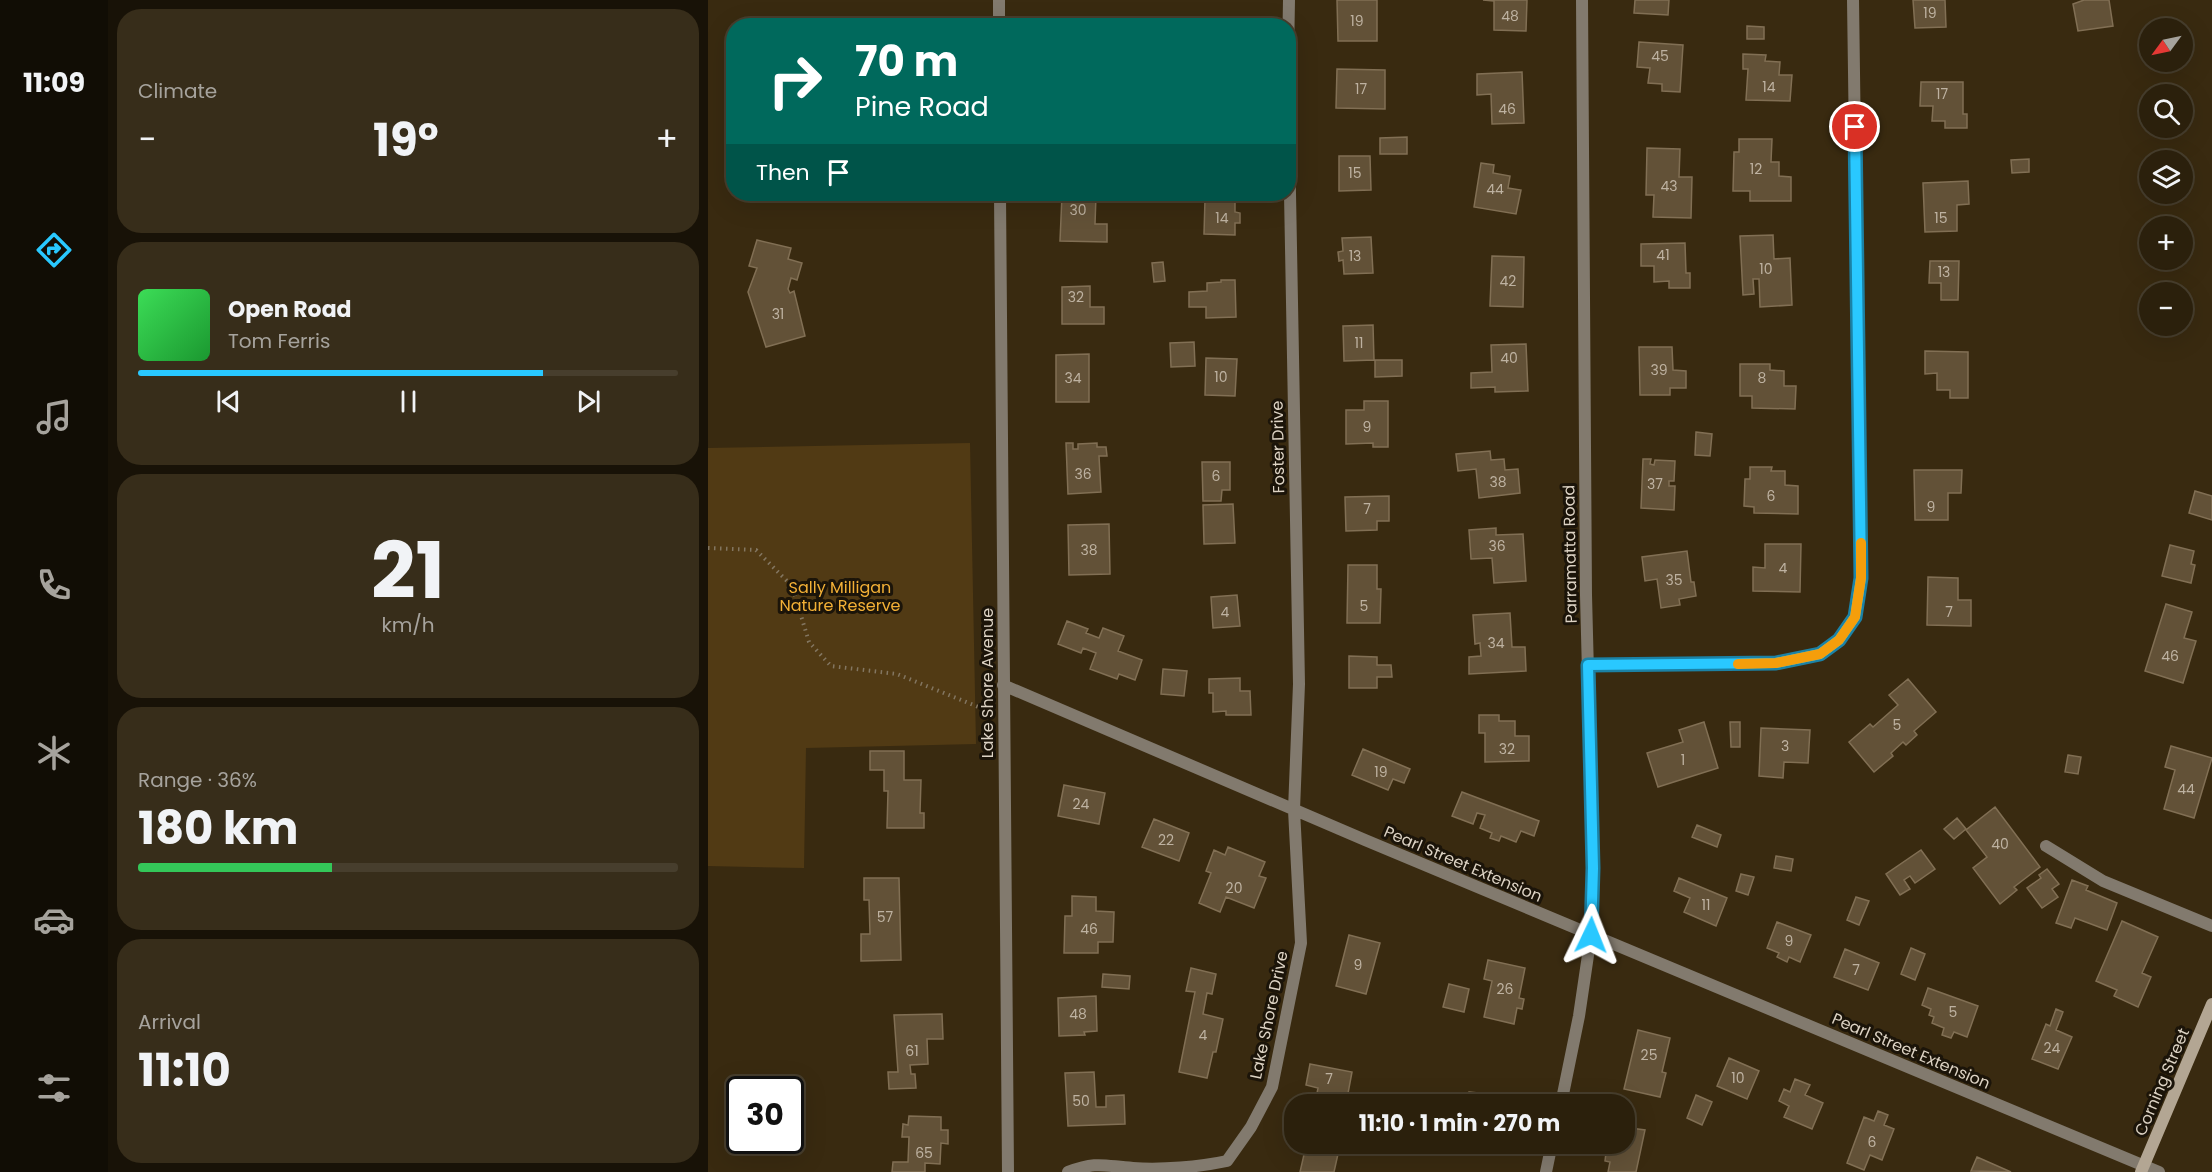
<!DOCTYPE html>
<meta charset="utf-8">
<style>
body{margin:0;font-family:Poppins,sans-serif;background:#372d1a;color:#f1f3f6;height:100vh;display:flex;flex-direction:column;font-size:22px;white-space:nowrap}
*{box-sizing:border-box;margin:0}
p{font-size:20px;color:#a6a39d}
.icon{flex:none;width:33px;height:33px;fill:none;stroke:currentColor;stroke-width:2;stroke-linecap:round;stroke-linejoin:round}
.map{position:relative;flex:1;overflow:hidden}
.drawer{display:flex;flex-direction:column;gap:9px;padding:9px;background:#181207;width:600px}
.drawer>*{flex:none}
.hud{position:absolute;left:18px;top:18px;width:570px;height:183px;border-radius:24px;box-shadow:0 6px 24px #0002,0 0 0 2px #473e2d;background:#00695c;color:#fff;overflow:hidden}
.needle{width:39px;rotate:237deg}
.tools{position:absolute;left:1431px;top:18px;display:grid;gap:12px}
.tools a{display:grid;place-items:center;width:54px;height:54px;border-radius:50%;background:#2b200c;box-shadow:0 6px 24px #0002,0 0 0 2px #473e2d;font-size:30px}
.speed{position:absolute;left:18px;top:1076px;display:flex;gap:12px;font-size:30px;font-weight:700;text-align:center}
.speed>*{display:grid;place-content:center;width:78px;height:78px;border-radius:50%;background:#2b200c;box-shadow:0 6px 24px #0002,0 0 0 2px #473e2d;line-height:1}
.speed .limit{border:3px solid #111;border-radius:9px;background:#fff;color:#111}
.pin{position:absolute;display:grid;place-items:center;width:51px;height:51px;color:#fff;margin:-26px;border:3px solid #fff;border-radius:50%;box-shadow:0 2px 6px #0007}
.me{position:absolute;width:66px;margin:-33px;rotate:2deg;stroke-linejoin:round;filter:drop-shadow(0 0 4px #0008)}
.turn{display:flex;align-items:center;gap:21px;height:126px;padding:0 30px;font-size:27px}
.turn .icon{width:78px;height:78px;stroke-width:2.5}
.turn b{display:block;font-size:42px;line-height:51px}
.then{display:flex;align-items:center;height:57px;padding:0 30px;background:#0003;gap:12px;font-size:22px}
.big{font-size:45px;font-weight:700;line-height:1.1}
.drawer .card{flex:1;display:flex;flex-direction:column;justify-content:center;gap:9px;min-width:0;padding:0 21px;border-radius:24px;background:#372d1a}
.drawer .dial{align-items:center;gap:0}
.dial b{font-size:78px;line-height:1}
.song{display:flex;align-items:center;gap:18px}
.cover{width:72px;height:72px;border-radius:9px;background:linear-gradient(135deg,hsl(130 70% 55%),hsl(130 70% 35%))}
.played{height:6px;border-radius:3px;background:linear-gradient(90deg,#29c8ff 75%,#473e2d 75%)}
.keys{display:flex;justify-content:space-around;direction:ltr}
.heat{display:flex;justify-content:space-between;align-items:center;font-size:33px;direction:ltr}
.charge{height:9px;border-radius:4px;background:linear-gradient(90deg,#34c759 36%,#473e2d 0)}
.trip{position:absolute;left:576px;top:1094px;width:351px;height:60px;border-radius:24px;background:#2b200c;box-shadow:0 6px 24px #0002,0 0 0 2px #473e2d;font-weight:700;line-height:60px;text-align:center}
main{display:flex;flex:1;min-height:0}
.dock{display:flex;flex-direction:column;width:108px;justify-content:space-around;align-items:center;background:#110d05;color:#a6a39d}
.dock .icon{width:42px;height:42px}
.dock .selected{color:#29c8ff}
.dock b{font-size:27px;color:#f1f3f6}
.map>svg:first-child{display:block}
</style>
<main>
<nav class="dock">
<b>11:09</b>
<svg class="icon selected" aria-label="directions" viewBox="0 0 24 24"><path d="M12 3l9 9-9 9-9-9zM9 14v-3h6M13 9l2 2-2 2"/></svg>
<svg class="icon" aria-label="music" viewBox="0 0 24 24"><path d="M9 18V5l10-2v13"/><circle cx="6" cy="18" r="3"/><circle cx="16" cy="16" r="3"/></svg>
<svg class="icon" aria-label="phone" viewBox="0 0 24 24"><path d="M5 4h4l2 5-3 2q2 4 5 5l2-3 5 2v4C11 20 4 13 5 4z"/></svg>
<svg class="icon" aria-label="climate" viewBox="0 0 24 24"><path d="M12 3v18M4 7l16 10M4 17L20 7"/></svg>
<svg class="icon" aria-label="car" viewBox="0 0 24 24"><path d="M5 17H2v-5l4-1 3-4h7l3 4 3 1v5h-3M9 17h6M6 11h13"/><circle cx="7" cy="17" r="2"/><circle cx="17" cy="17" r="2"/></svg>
<svg class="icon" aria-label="filters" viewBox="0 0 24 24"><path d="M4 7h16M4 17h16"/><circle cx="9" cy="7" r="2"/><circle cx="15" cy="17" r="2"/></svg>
</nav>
<section class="drawer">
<div class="card"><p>Climate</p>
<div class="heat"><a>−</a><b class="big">19°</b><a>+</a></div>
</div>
<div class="card">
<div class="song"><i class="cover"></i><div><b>Open Road</b><p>Tom Ferris</p></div></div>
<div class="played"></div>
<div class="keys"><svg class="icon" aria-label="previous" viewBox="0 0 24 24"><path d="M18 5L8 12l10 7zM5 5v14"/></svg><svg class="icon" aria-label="pause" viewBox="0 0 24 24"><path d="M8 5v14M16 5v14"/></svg><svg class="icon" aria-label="next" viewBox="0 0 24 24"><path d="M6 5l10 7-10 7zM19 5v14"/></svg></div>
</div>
<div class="card dial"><b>21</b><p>km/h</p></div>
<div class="card"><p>Range · 36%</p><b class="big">180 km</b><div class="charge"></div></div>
<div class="card"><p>Arrival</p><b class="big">11:10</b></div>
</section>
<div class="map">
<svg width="1504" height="1172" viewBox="0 0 1504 1172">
<rect width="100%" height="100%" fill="#392a10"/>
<path fill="#513a14" d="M262 443 268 744 98 748 96 868 0 866V448Z"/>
<path fill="#625137" stroke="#816f54" stroke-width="1.5" d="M629 0H669V41H630Z
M819 0 818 31 786 30V1L775 0Z
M927 0H961L960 15 926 13Z
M1205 0H1237L1238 27 1207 28Z
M1376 0H1401L1405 26 1370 31 1365 4Z
M492 21H519V26H492Z
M1039 26 1056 27V39H1039Z
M931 42 975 45 972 92 954 91V84L940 83 942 68 929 67Z
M1035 54 1058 55 1057 61 1072 62 1071 75H1084L1082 101 1038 100 1040 69H1035Z
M629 69 677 70V109L628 108Z
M814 72 816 123 784 124 783 94 769 95V74Z
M1213 82H1255V114H1259V128H1237V121H1224L1225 106H1212Z
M699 137V154H672V138Z
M1031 139H1064L1063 162H1071V176L1083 177V201H1042V191H1025L1026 152H1031Z
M939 148 972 149 971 177H984L983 218 945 217 946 195H938Z
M631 156H662L663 190 631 191Z
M1321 159V172L1304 173 1303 160Z
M773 163 786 165 785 173 802 176 800 188 813 190 808 214 766 207Z
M1260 181 1261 204 1249 205V231L1217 232 1215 183Z
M354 195 388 196 387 224H399V242L352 241Z
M497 199 527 200V212L532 213V223H527V235L496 234Z
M1065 235 1066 259 1082 258 1084 305 1052 307 1051 279H1045L1046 294 1035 295 1032 236Z
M663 237 665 273 636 274 635 260 631 261 630 252 635 251 634 238Z
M49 240 83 248 80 259 94 263 89 280 83 278 80 289 82 293 86 291 97 336 58 347 40 292 49 268 41 266Z
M977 243 978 273H982V288H961V281L946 282V266H933V244Z
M784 256 816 257 815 307 782 306Z
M1222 261H1251L1250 300H1233V283H1221Z
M455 262 457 281 446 282 444 263Z
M513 280H527L528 317 498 318V307H481V292L499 291V283L513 282Z
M382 286V307H396V324H354V287Z
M665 325 666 360 636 361 635 326Z
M486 342 487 366 463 367 462 343Z
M818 344 820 391 787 392V387L763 388V373L784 372 783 345Z
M931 347H964L965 370 978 371V388H962V395H932Z
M1217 351 1260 352V398H1242V390H1229V373L1217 374Z
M381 354V402H348V355Z
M498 358 529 359 527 396 497 395Z
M667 360H694V376L667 377Z
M1032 364H1062V370L1076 371V386H1088L1087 409 1044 408V396H1032Z
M656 401H680V447H665V443L638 444V410H656Z
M988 432 1004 434 1002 456 987 455Z
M358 443H365V449H370V444L389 443V447H398L399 456H391L393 492 360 494Z
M782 451 783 460 796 459 797 470 810 469 812 493 771 498 768 469 750 471 748 454Z
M935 459H943L942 464 946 465 947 460 967 461 966 481H961V486H967L966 510 933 508Z
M494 462H522V490H514L513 501H495Z
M1042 467H1064L1063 471H1077V485L1090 486V514L1046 513V507L1036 506 1037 479H1042Z
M1206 470H1254L1253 493H1240V520H1207Z
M1487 491 1504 496V520L1481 513Z
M681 496V521H669V530L638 531 637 497Z
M525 504 527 543 496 544 495 505Z
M401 524 402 574 361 575 360 525Z
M788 528V535L815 534 818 581 786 583 784 558 763 559 761 530Z
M1057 544H1093L1092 592 1045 591V567L1057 568Z
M1462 545 1486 551 1483 564 1487 565 1483 583 1454 576Z
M979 551 983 582H986L988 596 971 599 972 605 953 608 949 579 937 581 934 557Z
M640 565H669V589H673L672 623H639Z
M1220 577 1250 578V600H1263V626L1219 625Z
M529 595 532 626 505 628 503 597Z
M1458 604 1484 612 1476 638 1488 641 1475 683 1437 671Z
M802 613 804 647H817L818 671 761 674V657L773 656 772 643 767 644 765 615Z
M359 621 380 629 378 633 391 638 395 628 416 636 410 651 434 660 427 680 411 674 409 679 382 669 388 653 375 648 373 653 350 644Z
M641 656 669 657V665H683L684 677H669V688H641Z
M455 669 479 671 476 696 453 694Z
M532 678V691H542L543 715H518V711L505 712V693H501V679Z
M1200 679 1228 712 1206 731 1209 735 1198 745 1195 742 1183 753 1185 756 1166 772 1141 742 1162 724 1165 727 1190 705 1181 695Z
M771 715H791V721H807V736H821V761L777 762V733H771Z
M996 722 1010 768 950 787 939 753 975 742 971 730Z
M1022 722H1032V747H1023Z
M1053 728 1102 730 1100 763 1076 762 1075 778 1051 776Z
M1463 746 1504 758 1486 818 1456 809 1467 770 1457 767Z
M655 749 702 769 696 783 685 779 680 790 644 775Z
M162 751H196V780H213L212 813H216V828H179L180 791H176V770H162Z
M1360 755 1373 757 1370 774 1357 772Z
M356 785 397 793 391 824 350 816Z
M754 792 831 821 826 836 813 831 808 842 793 836 791 841 782 838 784 833 772 828 777 815 769 813 765 824 744 816Z
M1287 807 1332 867 1306 887 1309 890 1292 904 1265 868 1279 857 1258 830Z
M1249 818 1258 829 1246 839 1236 829Z
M446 819 481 833 471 861 434 847Z
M989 825 1013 835 1009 847 984 837Z
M520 847 557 862 551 876 558 878 546 908 518 897 512 912 491 903 503 873 498 871 506 850 517 855Z
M1213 850 1227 869 1207 883 1202 876 1196 880 1202 889 1192 895 1178 874Z
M1068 856 1085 859 1083 871 1066 868Z
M1339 869 1351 884 1344 889 1350 897 1334 908 1319 888 1333 878 1331 875Z
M1033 874 1046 877 1040 895 1028 891Z
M156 878H191L193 960 153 961V934H162L161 900H156Z
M971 878 1019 898 1008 926 976 912 982 898 966 891Z
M1364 880 1380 886 1378 890 1409 903 1399 930 1367 918 1363 928 1348 923Z
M364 896 388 897V911L406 912 405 942H390V953H356L357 916H364Z
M1148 897 1161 901 1151 925 1139 920Z
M1414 921 1450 937 1434 973 1443 977 1430 1007 1406 996 1409 990 1388 981Z
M1069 922 1103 935 1092 962 1081 957 1079 962 1069 957 1071 953 1059 948Z
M641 935 672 943 658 994 628 986Z
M1203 948 1217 954 1207 980 1193 974Z
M1137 949 1171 963 1160 990 1126 977Z
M780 960 817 968 811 998 816 999 814 1009 809 1008 806 1024 776 1017 784 981 776 979Z
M483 968 508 974 504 994 499 993 495 1014 515 1019 508 1052H505L499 1078 471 1072 487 992 478 991Z
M395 974 422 976 421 989 394 987Z
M741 984 761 989 756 1012 735 1007Z
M1220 988 1270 1006 1259 1037 1246 1032 1243 1038 1234 1035 1236 1028 1224 1023 1226 1017 1221 1015 1223 1009 1214 1005Z
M388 996 389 1031 376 1032 377 1035 351 1036 350 998Z
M1348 1009 1355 1012 1348 1030 1364 1037 1350 1069 1324 1059 1338 1024 1342 1026Z
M234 1014 235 1039H219L220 1064 202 1065 203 1074H207L208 1088 181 1089 180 1072H190L186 1015Z
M930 1030 962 1038 954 1072 958 1073 952 1097 916 1089Z
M1021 1058 1051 1071 1039 1099 1009 1086Z
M602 1064 644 1072 638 1104H607L610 1088 598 1085Z
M386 1072 388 1107H398V1096L416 1095 417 1124 360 1126 357 1073Z
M1087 1079 1102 1085 1097 1095 1115 1103 1104 1129 1076 1117 1081 1106 1071 1101 1076 1089 1082 1092Z
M761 1092 789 1095 787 1104H759Z
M988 1095 1004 1102 994 1125 979 1118Z
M1170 1111 1180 1115 1176 1125 1186 1129 1174 1160 1162 1155 1156 1170 1139 1163 1156 1117 1166 1121Z
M201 1116 233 1117V1130H240V1144L233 1143 232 1164 217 1163V1172H184L185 1162H200L201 1137H194L195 1124 200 1125Z
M922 1128 937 1130 928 1172H900L902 1162 897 1161 898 1153 903 1154 905 1143 920 1141Z
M598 1146 630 1154 626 1172H592Z
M1269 1157 1303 1172 1263 1171Z"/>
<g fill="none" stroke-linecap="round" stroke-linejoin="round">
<path stroke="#837661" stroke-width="4" stroke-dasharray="1.5 4.5" stroke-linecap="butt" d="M0 548 48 550 84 586 101 642 123 666 189 674 278 710"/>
<path stroke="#827a6e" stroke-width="12" d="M1338 846 1395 881 1504 926"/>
<path stroke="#827a6e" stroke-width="12" d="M291 0V26
M580 57 581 0
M292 194 300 1172
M880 665 1068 663 1112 654 1131 640 1147 617 1153 578 1145 0
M295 685 657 840 1451 1172
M853 1104 871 1016 883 935 885 868 878 595 874 0
M360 1172C390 1161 395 1166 425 1168 454 1170 491 1167 519 1161L543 1127 564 1087 593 943 586 810 591 684 580 84
M838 1172 844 1143"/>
<path stroke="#b3a693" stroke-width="12" d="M1433 1172 1504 1004"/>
</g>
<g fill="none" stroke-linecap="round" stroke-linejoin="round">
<defs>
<path id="route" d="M883 935 885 868 880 665 1068 663 1112 654 1131 640 1147 617 1153 578 1147 127"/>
</defs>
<use href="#route" stroke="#1b82a6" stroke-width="15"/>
<use href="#route" stroke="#29c8ff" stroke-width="10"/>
<path stroke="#f59e0b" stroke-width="10" d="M1030 664 1068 663 1112 654 1131 640 1147 617 1153 578V543"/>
</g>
<g text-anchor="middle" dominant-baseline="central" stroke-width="6" stroke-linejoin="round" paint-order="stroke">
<g font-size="14" fill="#beb2a1">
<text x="1222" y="13">19</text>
<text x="802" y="16">48</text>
<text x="649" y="21">19</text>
<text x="952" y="56">45</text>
<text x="1061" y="87">14</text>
<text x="653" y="89">17</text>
<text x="1234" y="94">17</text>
<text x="799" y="109">46</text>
<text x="1048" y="169">12</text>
<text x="647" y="173">15</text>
<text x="961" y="186">43</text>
<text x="787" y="189">44</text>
<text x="370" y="210">30</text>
<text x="514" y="218">14</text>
<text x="1233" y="218">15</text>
<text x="955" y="255">41</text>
<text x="647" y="256">13</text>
<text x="1058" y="269">10</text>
<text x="1236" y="272">13</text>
<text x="800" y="281">42</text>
<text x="368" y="297">32</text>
<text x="70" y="314">31</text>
<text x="651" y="343">11</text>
<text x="801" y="358">40</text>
<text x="951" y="370">39</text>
<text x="513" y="377">10</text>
<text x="365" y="378">34</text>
<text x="1054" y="378">8</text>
<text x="659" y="427">9</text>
<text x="375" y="474">36</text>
<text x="508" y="476">6</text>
<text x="790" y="482">38</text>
<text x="947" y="484">37</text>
<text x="1063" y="496">6</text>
<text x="1223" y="507">9</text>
<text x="659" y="509">7</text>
<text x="789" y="546">36</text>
<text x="381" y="550">38</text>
<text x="1075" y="568">4</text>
<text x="966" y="580">35</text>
<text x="656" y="606">5</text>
<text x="517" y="612">4</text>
<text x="1241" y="612">7</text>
<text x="788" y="643">34</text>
<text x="1462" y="656">46</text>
<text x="1189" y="725">5</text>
<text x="1077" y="746">3</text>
<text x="799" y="749">32</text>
<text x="975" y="760">1</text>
<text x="673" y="772">19</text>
<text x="1478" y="789">44</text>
<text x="373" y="804">24</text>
<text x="458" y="840">22</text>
<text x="1292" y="844">40</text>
<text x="526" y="888">20</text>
<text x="998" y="905">11</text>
<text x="177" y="917">57</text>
<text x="381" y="929">46</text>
<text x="1081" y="941">9</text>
<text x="650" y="965">9</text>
<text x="1148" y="970">7</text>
<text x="797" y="989">26</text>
<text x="1245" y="1012">5</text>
<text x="370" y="1014">48</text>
<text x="495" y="1035">4</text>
<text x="1344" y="1048">24</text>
<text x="204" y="1051">61</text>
<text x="941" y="1055">25</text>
<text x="1030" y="1078">10</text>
<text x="621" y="1079">7</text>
<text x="373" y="1101">50</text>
<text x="1164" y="1142">6</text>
<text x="216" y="1153">65</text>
</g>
<g font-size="16" fill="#ddd3c4" stroke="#1b1409">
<text transform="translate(570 447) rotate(-91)">Foster Drive</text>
<text transform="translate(862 554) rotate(-91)">Parramatta Road</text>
<text transform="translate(279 683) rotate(-90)">Lake Shore Avenue</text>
<text transform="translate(755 864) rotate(23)">Pearl Street Extension</text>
<text transform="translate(561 1015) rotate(-78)">Lake Shore Drive</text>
<text transform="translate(1203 1051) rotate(23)">Pearl Street Extension</text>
<text transform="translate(1454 1082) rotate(-67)">Corning Street</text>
</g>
<g font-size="16" fill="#f3b036" stroke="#1b1409">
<text x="132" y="587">Sally Milligan<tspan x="132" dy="18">Nature Reserve</tspan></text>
</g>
</g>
</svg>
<div class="tools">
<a><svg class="needle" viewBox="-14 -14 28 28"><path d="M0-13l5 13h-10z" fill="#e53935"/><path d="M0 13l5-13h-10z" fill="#a6a39d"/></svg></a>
<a><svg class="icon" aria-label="search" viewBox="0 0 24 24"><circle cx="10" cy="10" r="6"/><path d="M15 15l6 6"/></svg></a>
<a><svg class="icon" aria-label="layers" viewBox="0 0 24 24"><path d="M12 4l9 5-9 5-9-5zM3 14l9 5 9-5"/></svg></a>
<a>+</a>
<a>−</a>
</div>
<div class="speed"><div class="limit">30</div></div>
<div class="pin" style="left:1147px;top:127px;background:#d93025"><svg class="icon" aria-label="arrive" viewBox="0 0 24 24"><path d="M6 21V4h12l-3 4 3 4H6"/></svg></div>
<svg class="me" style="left:883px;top:935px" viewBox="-20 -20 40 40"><path d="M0-17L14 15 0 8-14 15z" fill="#29c8ff" stroke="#fff" stroke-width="4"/></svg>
<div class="trip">11:10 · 1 min · 270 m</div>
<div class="hud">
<div class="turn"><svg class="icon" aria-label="right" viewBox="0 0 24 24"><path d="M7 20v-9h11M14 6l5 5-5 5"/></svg><div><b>70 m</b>Pine Road</div></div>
<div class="then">Then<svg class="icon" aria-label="arrive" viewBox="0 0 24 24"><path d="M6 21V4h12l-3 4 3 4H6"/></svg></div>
</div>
</div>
</main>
